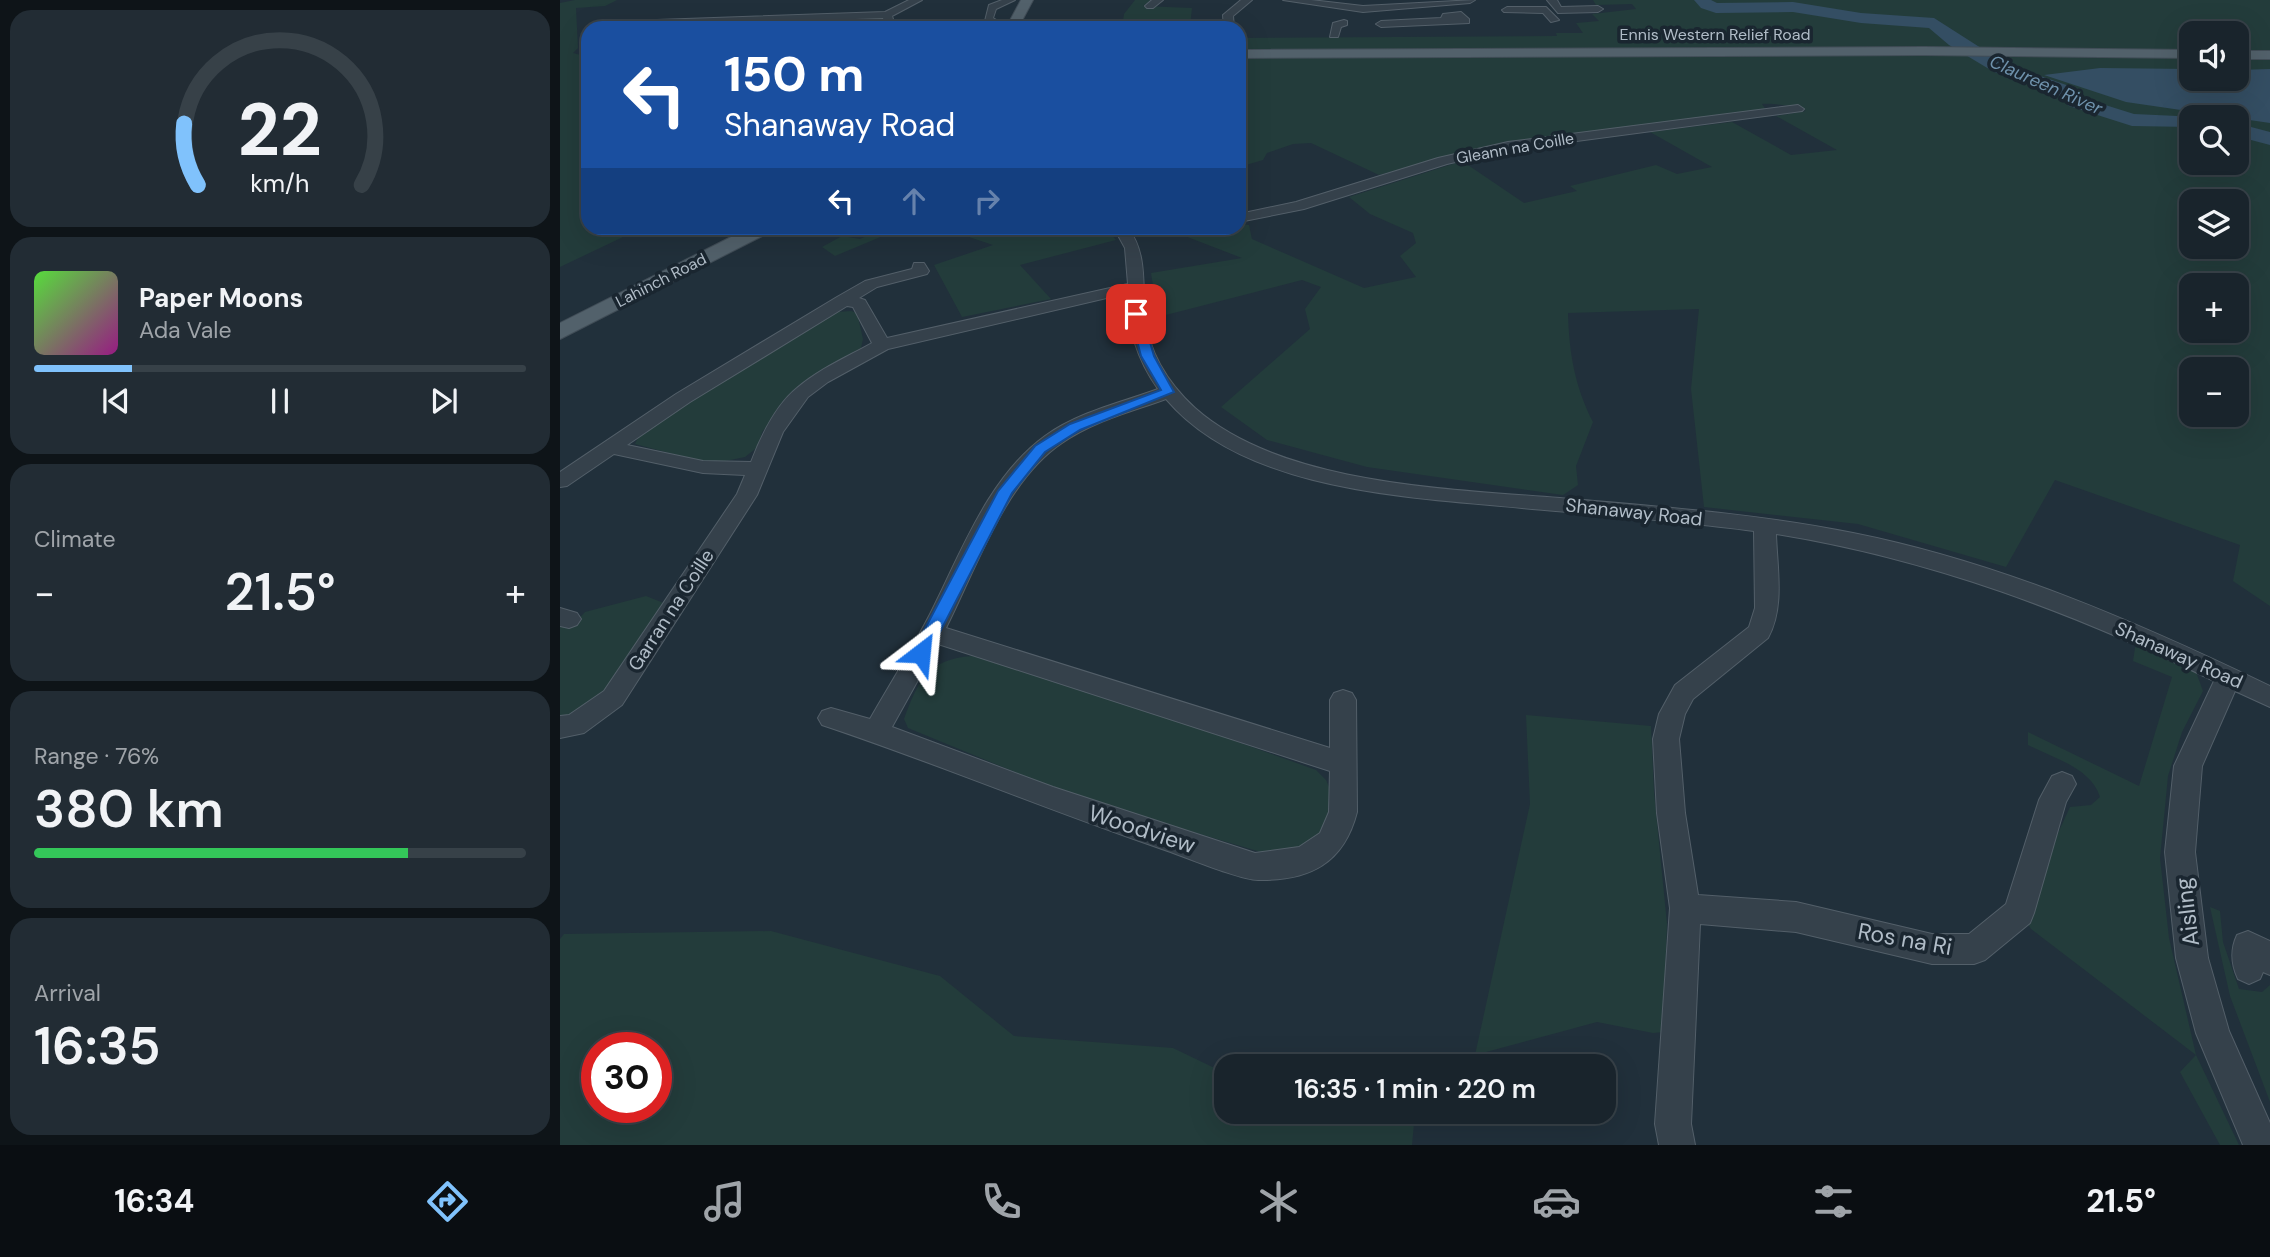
<!DOCTYPE html>
<meta charset="utf-8">
<style>
body{margin:0;font-family:"DM Sans",sans-serif;background:#222c34;color:#f1f3f6;height:100vh;display:flex;flex-direction:column;font-size:26px;white-space:nowrap}
*{box-sizing:border-box;margin:0}
p{font-size:23px;color:#9fa4a9}
.icon{flex:none;width:38px;height:38px;fill:none;stroke:currentColor;stroke-width:2;stroke-linecap:round;stroke-linejoin:round}
.map{position:relative;flex:1;overflow:hidden}
.panel{display:flex;flex-direction:column;gap:10px;padding:10px;background:#0e1418;width:560px}
.panel>*{flex:none}
.top-card{position:absolute;left:21px;top:21px;width:665px;height:214px;border-radius:21px;box-shadow:0 7px 28px #0002,0 0 0 2px #374148;background:#1a4fa0;color:#fff;overflow:hidden}
.controls{position:absolute;left:1619px;top:21px;display:grid;gap:14px}
.controls a{display:grid;place-items:center;width:70px;height:70px;border-radius:14px;background:#19242c;box-shadow:0 7px 28px #0002,0 0 0 2px #374148;font-size:35px}
.speed{position:absolute;left:21px;top:1032px;display:flex;gap:14px;font-size:35px;font-weight:700;text-align:center}
.speed>*{display:grid;place-content:center;width:91px;height:91px;border-radius:50%;background:#19242c;box-shadow:0 7px 28px #0002,0 0 0 2px #374148;line-height:1}
.speed .limit{border:10px solid #d22;background:#fff;color:#111}
.pin{position:absolute;display:grid;place-items:center;width:60px;height:60px;color:#fff;margin:-30px;border-radius:14px;box-shadow:0 4px 10px #0006}
.me{position:absolute;width:77px;margin:-38px;rotate:29deg;stroke-linejoin:round;filter:drop-shadow(0 0 5px #0008)}
.turn{display:flex;align-items:center;gap:24px;height:147px;padding:0 28px;font-size:32px}
.turn .icon{width:91px;height:91px;stroke-width:2.5}
.turn b{display:block;font-size:49px;line-height:60px}
.lanes{display:flex;align-items:center;height:66px;padding:0 28px;background:#0003;justify-content:center;gap:35px;direction:ltr}
.lanes .off{opacity:.35}
.big{font-size:52px;font-weight:600;line-height:1.1}
.panel .card{flex:1;display:flex;flex-direction:column;justify-content:center;gap:10px;min-width:0;padding:0 24px;border-radius:21px;background:#222c34}
.panel .dial{align-items:center;gap:0}
.dial svg{height:182px;overflow:visible;fill:none;stroke:#374148;stroke-width:7;stroke-linecap:round;text-anchor:middle}
.dial text{fill:#f1f3f6;stroke:none}
.song{display:flex;align-items:center;gap:21px}
.cover{width:84px;height:84px;border-radius:10px;background:linear-gradient(135deg,hsl(110 70% 55%),hsl(310 70% 35%))}
.played{height:7px;border-radius:4px;background:linear-gradient(90deg,#80c2fc 20%,#374148 20%)}
.keys{display:flex;justify-content:space-around;direction:ltr}
.heat{display:flex;justify-content:space-between;align-items:center;font-size:38px;direction:ltr}
.charge{height:10px;border-radius:5px;background:linear-gradient(90deg,#34c759 76%,#374148 0)}
.trip{position:absolute;left:654px;top:1054px;width:402px;height:70px;border-radius:21px;background:#19242c;box-shadow:0 7px 28px #0002,0 0 0 2px #374148;font-weight:600;line-height:70px;text-align:center}
.menu{display:flex;height:112px;justify-content:space-around;align-items:center;background:#0a0e12;color:#9fa4a9}
.menu .icon{width:49px;height:49px}
.menu .active{color:#80c2fc}
.menu b{font-size:32px;color:#f1f3f6}
main{display:flex;flex:1;min-height:0}
.map>svg:first-child{display:block}
</style>
<main>
<section class="panel">
<div class="card dial"><svg viewBox="0 0 100 80">
<path d="M14 69A42 42 0 1 1 86 69"/>
<path d="M14 69A42 42 0 0 1 8 42" stroke="#80c2fc"/>
<text x="50" y="56" font-size="32" font-weight="700">22</text>
<text x="50" y="72" font-size="11">km/h</text>
</svg></div>
<div class="card">
<div class="song"><i class="cover"></i><div><b>Paper Moons</b><p>Ada Vale</p></div></div>
<div class="played"></div>
<div class="keys"><svg class="icon" aria-label="previous" viewBox="0 0 24 24"><path d="M18 5L8 12l10 7zM5 5v14"/></svg><svg class="icon" aria-label="pause" viewBox="0 0 24 24"><path d="M8 5v14M16 5v14"/></svg><svg class="icon" aria-label="next" viewBox="0 0 24 24"><path d="M6 5l10 7-10 7zM19 5v14"/></svg></div>
</div>
<div class="card"><p>Climate</p>
<div class="heat"><a>−</a><b class="big">21.5°</b><a>+</a></div>
</div>
<div class="card"><p>Range · 76%</p><b class="big">380 km</b><div class="charge"></div></div>
<div class="card"><p>Arrival</p><b class="big">16:35</b></div>
</section>
<div class="map">
<svg width="1710" height="1145" viewBox="0 0 1710 1145">
<rect width="100%" height="100%" fill="#21303b"/>
<path fill="#233c3b" fill-rule="evenodd" d="M15 0H57L45 6 16 8 18 48 13 53 28 57V228H82L0 267V3Z
M575 0H591L583 6 632 8 630 26 661 25 662 28H562L564 14Z
M1033 0H1710V51H1677L1676 33H1631V50L1412 47 1393 33H1378L1399 47 679 50V38L997 36 996 33H1023L1016 23 1039 21 1032 14 1076 9 1072 4 1036 5Z
M324 18 325 23 319 24V28H233L251 20Z
M1412 55C1428 66 1443 74 1463 75L1431 55 1631 58V79H1676L1677 58 1710 59V606L1673 581 1680 545 1495 480 1446 567 1298 524 1144 507 1131 389 1139 309 1008 313C1009 353 1015 387 1033 422L1016 466 1018 485 1003 495 807 467 707 440 661 407 750 329 745 309 761 287 742 280 598 317 591 273 682 258 604 228H679V224L689 225 692 239 804 288 856 277 840 256 856 243 853 233 810 214 789 197 902 161 964 203 1017 191 1010 186 1096 165 1117 174 1152 167 1090 132 1172 122 1231 155 1277 150 1216 116 1246 111C1236 106 1213 103 1202 104L1206 110 947 142 819 175 751 143 733 144 707 153 703 160 679 167V58ZM1631 117H1676V163H1631ZM1631 201H1676V247H1631ZM1631 285H1676V331H1631ZM1631 369H1676V415H1631Z
M323 228H342L275 256 262 247 282 236 300 239Z
M382 228H546L556 240 460 265 491 299 402 317 374 265 433 245Z
M291 311 297 313 303 339 301 348 231 397 202 432 199 446 185 457 151 464 75 444 79 436 154 384 277 312Z
M86 596 106 604 43 696 28 710 0 719V626L13 625 25 612Z
M1576 642 1636 672 1643 691 1622 732 1608 776 1600 858 1609 938 1636 1055 1679 1145H1660L1620 1072 1636 1055 1471 929 1468 924 1493 844 1510 807 1531 805 1540 797C1531 768 1494 758 1468 745V732L1579 786 1612 677 1573 661Z
M412 656 578 706 756 770 766 780 774 798 760 837 732 853H704L518 798 348 728 344 719C358 681 368 659 412 656Z
M966 715 1091 726 1094 792 1107 924 1103 1032 1093 1033 1037 1022 915 1055 970 804Z
M1650 907 1660 911 1663 942 1679 989 1702 992 1710 985V1102L1670 996Z
M211 931 380 976 454 1036 613 1048 667 1074V1111H768L854 1124 852 1145H0V939L4 934ZM37 1048H96V1108H37Z"/>
<path fill="#344e63" d="M1540 68 1631 69V79H1676L1677 70 1710 69V123L1566 102 1484 75Z"/>
<g fill="none" stroke-linecap="round" stroke-linejoin="round">
<path fill="#344e63" fill-rule="evenodd" d="M1134 0H1151L1157 3 1233 2 1301 13 1374 18 1446 64 1512 87 1523 98 1574 114 1639 117H1631V127L1572 126 1509 106 1498 95 1434 72 1389 45 1369 28 1301 23 1233 12 1156 13 1141 8Z
M1676 123 1710 132V145L1676 136Z"/>
<defs>
<path id="minor" d="M349 0H362L332 16 336 28H326L323 18 68 27 63 24 68 21 325 12Z
M442 0H455L436 9 433 18 438 21 436 23 425 21 429 5Z
M592 0H603L593 8H587L585 6Z
M681 0H692L673 16 674 28H664L663 15Z
M723 0H751L803 6 915 0 910 3 803 12Z
M987 0H997L1001 7 1038 6 1043 9 1038 12 998 13Z
M947 7H986L999 20 991 22 983 13 944 12 942 10Z
M901 12 909 19V23L821 27 816 24 821 21 881 18 883 14Z
M784 20 787 21V25L781 27 778 37H770L773 23Z
M1238 105 1244 109 1242 111 948 150 887 164 744 209 679 222V214L736 202 878 158 948 142Z
M554 228H568C588 254 582 286 585 317 589 353 609 384 635 408 726 489 906 489 1023 500 1114 508 1204 515 1293 533 1439 562 1577 622 1710 686V707L1675 691 1642 766 1635 852 1648 958 1669 1031 1710 1123V1145H1683L1636 1033 1616 958 1605 852 1614 766 1654 681C1514 613 1371 559 1216 534 1217 568 1225 607 1208 638L1133 699 1125 714 1119 739 1125 813 1138 895 1236 902 1372 934H1409L1446 904 1479 800 1492 776 1502 772 1512 776 1516 784 1506 802 1474 913 1470 923 1425 960 1414 964H1372L1236 932 1140 924 1131 1124 1135 1145H1099L1095 1124 1110 908 1097 813 1093 739 1099 714 1115 685 1189 627 1195 608 1194 531C1117 521 1040 515 962 508 849 497 685 492 606 399 571 412 533 421 502 443 445 481 416 569 386 628L770 748V700L774 693 783 690 792 693 796 700 797 812C784 863 750 881 698 880 680 880 623 856 602 849 488 810 376 763 262 725L258 718 262 711 271 708 310 719C329 686 350 652 368 618 400 556 427 478 485 436 518 412 560 403 598 389 577 359 568 330 568 293L328 349 268 382 248 397 223 432 197 495 62 705 24 733 0 738V716L9 715 44 691 177 494 185 475 143 473 54 454 7 486 0 487V472L116 394 277 297 305 281 352 269 354 263H364L369 271 367 274 317 287 299 298 305 300 327 338 568 284 565 248ZM287 306 293 307 312 343C287 357 259 369 237 388 215 406 201 436 191 462L143 461 67 445 130 402ZM378 644 770 771 769 812 760 833 739 847 695 853 493 787 332 727Z
M0 608 17 613 21 619 17 625 9 628 0 626Z
M1688 931 1710 941V975L1703 972 1700 979 1689 984 1678 979C1671 964 1670 950 1677 935Z"/>
<path id="major" d="M461 0H473L458 28H446Z
M1364 47 1631 50V58L1364 55 679 58V50Z
M1676 51H1710V59H1676Z
M189 228H213L210 232 0 339V323Z"/>
</defs>
<use href="#minor" stroke="#535f69" stroke-width="2"/>
<use href="#major" stroke="#414d57" stroke-width="2"/>
<use href="#minor" fill="#35414b" fill-rule="evenodd"/>
<use href="#major" fill="#52616b" fill-rule="evenodd"/>
</g>
<path fill="#1a73e8" stroke="#114b97" stroke-width="2" d="M576 311 582 314 594 356 614 392 520 430 485 452 452 493 367 657H355L352 653 438 491 475 446 510 424 601 390 581 356 570 314Z"/>
<g text-anchor="middle" dominant-baseline="central" stroke-width="7" stroke-linejoin="round" paint-order="stroke">
<g font-size="16" fill="#b0bcc7" stroke="#1a2630">
<text x="1155" y="34">Ennis Western Relief Road</text>
<text transform="translate(955 148) rotate(-10)">Gleann na Coille</text>
<text transform="translate(101 280) rotate(-27)">Lahinch Road</text>
</g>
<g font-size="18" font-style="italic" fill="#6f92ac" stroke="#1a2630">
<text transform="translate(1486 85) rotate(24)">Claureen River</text>
</g>
<g font-size="19" fill="#b0bcc7" stroke="#1a2630">
<text transform="translate(1074 512) rotate(6)">Shanaway Road</text>
<text transform="translate(111 610) rotate(-57)">Garran na Coille</text>
<text transform="translate(1619 655) rotate(24)">Shanaway Road</text>
</g>
<g font-size="23" fill="#b0bcc7" stroke="#1a2630">
<text transform="translate(582 829) rotate(18)">Woodview</text>
<text transform="translate(1627 912) rotate(-97)">Aisling</text>
<text transform="translate(1345 939) rotate(10)">Ros na Ri</text>
</g>
</g>
</svg>
<div class="controls">
<a><svg class="icon" aria-label="sound" viewBox="0 0 24 24"><path d="M4 9h4l5-4v14l-5-4H4zM17 9q2 3 0 6"/></svg></a>
<a><svg class="icon" aria-label="search" viewBox="0 0 24 24"><circle cx="10" cy="10" r="6"/><path d="M15 15l6 6"/></svg></a>
<a><svg class="icon" aria-label="layers" viewBox="0 0 24 24"><path d="M12 4l9 5-9 5-9-5zM3 14l9 5 9-5"/></svg></a>
<a>+</a>
<a>−</a>
</div>
<div class="speed"><div class="limit">30</div></div>
<div class="pin" style="left:576px;top:314px;background:#d93025"><svg class="icon" aria-label="arrive" viewBox="0 0 24 24"><path d="M6 21V4h12l-3 4 3 4H6"/></svg></div>
<svg class="me" style="left:361px;top:653px" viewBox="-20 -20 40 40"><path d="M0-17L14 15 0 8-14 15z" fill="#1a73e8" stroke="#fff" stroke-width="4"/></svg>
<div class="trip">16:35 · 1 min · 220 m</div>
<div class="top-card">
<div class="turn"><svg class="icon" aria-label="left" viewBox="0 0 24 24"><path d="M17 20v-9H6M10 6l-5 5 5 5"/></svg><div><b>150 m</b>Shanaway Road</div></div>
<div class="lanes"><svg class="icon" aria-label="left" viewBox="0 0 24 24"><path d="M17 20v-9H6M10 6l-5 5 5 5"/></svg><svg class="icon off" aria-label="ahead" viewBox="0 0 24 24"><path d="M12 20V5M6 11l6-6 6 6"/></svg><svg class="icon off" aria-label="right" viewBox="0 0 24 24"><path d="M7 20v-9h11M14 6l5 5-5 5"/></svg></div>
</div>
</div>
</main>
<nav class="menu">
<b>16:34</b>
<svg class="icon active" aria-label="directions" viewBox="0 0 24 24"><path d="M12 3l9 9-9 9-9-9zM9 14v-3h6M13 9l2 2-2 2"/></svg>
<svg class="icon" aria-label="music" viewBox="0 0 24 24"><path d="M9 18V5l10-2v13"/><circle cx="6" cy="18" r="3"/><circle cx="16" cy="16" r="3"/></svg>
<svg class="icon" aria-label="phone" viewBox="0 0 24 24"><path d="M5 4h4l2 5-3 2q2 4 5 5l2-3 5 2v4C11 20 4 13 5 4z"/></svg>
<svg class="icon" aria-label="climate" viewBox="0 0 24 24"><path d="M12 3v18M4 7l16 10M4 17L20 7"/></svg>
<svg class="icon" aria-label="car" viewBox="0 0 24 24"><path d="M5 17H2v-5l4-1 3-4h7l3 4 3 1v5h-3M9 17h6M6 11h13"/><circle cx="7" cy="17" r="2"/><circle cx="17" cy="17" r="2"/></svg>
<svg class="icon" aria-label="filters" viewBox="0 0 24 24"><path d="M4 7h16M4 17h16"/><circle cx="9" cy="7" r="2"/><circle cx="15" cy="17" r="2"/></svg>
<b>21.5°</b>
</nav>
